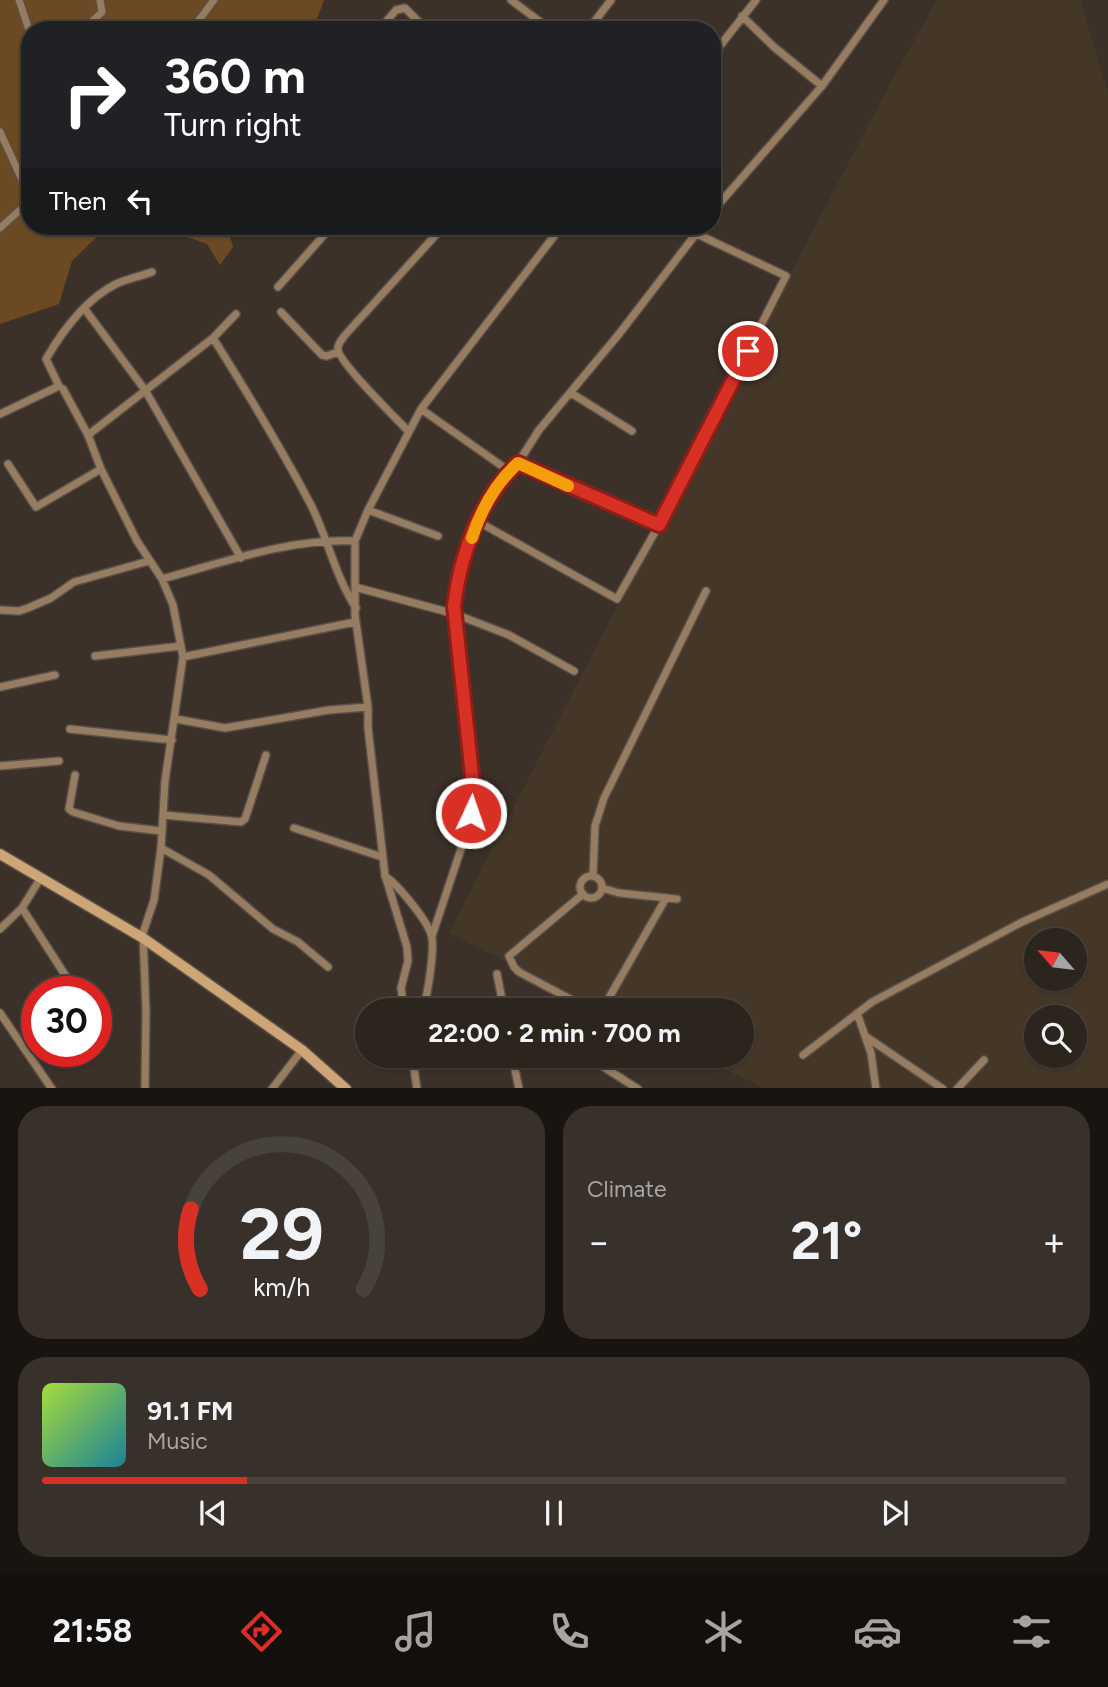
<!DOCTYPE html>
<meta charset="utf-8">
<style>
body{margin:0;font-family:Figtree,sans-serif;background:#38312b;color:#f1f3f6;height:100vh;display:flex;flex-direction:column;font-size:26px;white-space:nowrap}
*{box-sizing:border-box;margin:0}
p{font-size:23px;color:#a6a5a4}
.icon{flex:none;width:38px;height:38px;fill:none;stroke:currentColor;stroke-width:2;stroke-linecap:round;stroke-linejoin:round}
.map{position:relative;height:1088px;overflow:hidden}
.details{display:flex;flex-direction:column;gap:18px;padding:18px;background:#181410;flex:1}
.details>*{flex:none}
.hud{position:absolute;left:21px;top:21px;width:700px;height:214px;border-radius:28px;box-shadow:0 2px 5px #0004,0 0 0 2px #48423c;background:#202124;color:#fff;overflow:hidden}
.needle{width:46px;rotate:298deg}
.controls{position:absolute;left:1024px;top:928px;display:grid;gap:14px}
.controls a{display:grid;place-items:center;width:63px;height:63px;border-radius:50%;background:#2c251e;box-shadow:0 2px 5px #0004,0 0 0 2px #48423c;font-size:35px}
.speed{position:absolute;left:21px;top:976px;display:flex;gap:14px;font-size:35px;font-weight:700;text-align:center}
.speed>*{display:grid;place-content:center;width:91px;height:91px;border-radius:50%;background:#2c251e;box-shadow:0 2px 5px #0004,0 0 0 2px #48423c;line-height:1}
.speed .limit{border:10px solid #d22;background:#fff;color:#111}
.pin{position:absolute;display:grid;place-items:center;width:60px;height:60px;color:#fff;margin:-30px;border:4px solid #fff;border-radius:50%;box-shadow:0 2px 7px #0007}
.me{position:absolute;width:77px;margin:-38px;rotate:3deg;stroke-linejoin:round;filter:drop-shadow(0 0 5px #0008)}
.turn{display:flex;align-items:center;gap:24px;height:147px;padding:0 28px;font-size:32px}
.turn .icon{width:91px;height:91px;stroke-width:2.5}
.turn b{display:block;font-size:49px;line-height:60px}
.then{display:flex;align-items:center;height:66px;padding:0 28px;background:#0003;gap:14px;font-size:26px}
.big{font-size:52px;font-weight:700;line-height:1.1}
.details .widget{flex:1;display:flex;flex-direction:column;justify-content:center;gap:10px;min-width:0;padding:0 24px;border-radius:28px;background:#38312b}
.details .dial{align-items:center;gap:0}
.dial svg{height:182px;overflow:visible;fill:none;stroke:#48423c;stroke-width:7;stroke-linecap:round;text-anchor:middle}
.dial text{fill:#f1f3f6;stroke:none}
.song{display:flex;align-items:center;gap:21px}
.cover{width:84px;height:84px;border-radius:10px;background:linear-gradient(135deg,hsl(80 70% 55%),hsl(190 70% 35%))}
.played{height:7px;border-radius:4px;background:linear-gradient(90deg,#d93025 20%,#48423c 20%)}
.keys{display:flex;justify-content:space-around;direction:ltr}
.heat{display:flex;justify-content:space-between;align-items:center;font-size:38px;direction:ltr}
.details .tiles{flex:1;display:grid;gap:18px;grid-template-columns:1fr 1fr}
.widget:last-child{grid-column:span 2}
.trip{position:absolute;left:355px;top:998px;width:399px;height:70px;border-radius:35px;background:#2c251e;box-shadow:0 2px 5px #0004,0 0 0 2px #48423c;font-weight:700;line-height:70px;text-align:center}
.dock{display:flex;height:112px;justify-content:space-around;align-items:center;background:#120f0c;color:#a6a5a4}
.dock .icon{width:49px;height:49px}
.dock .selected{color:#d93025}
.dock b{font-size:32px;color:#f1f3f6}
.map>svg:first-child{display:block}
</style>
<div class="map">
<svg width="1108" height="1089" viewBox="0 0 1108 1089">
<rect width="100%" height="100%" fill="#3b3128"/>
<path fill="#453728" fill-rule="evenodd" d="M937 0H1080L1108 92V1088H763L696 1055H742V1010H604L449 933 669 505 894 76ZM1036 940H1074V978H1036ZM1036 1017H1074V1055H1036Z"/>
<path fill="#6b4a23" d="M0 0H324L313 30H30V226H108L72 261 59 304 0 324Z
M128 226H227L233 247 220 265 207 244 176 233Z"/>
<g fill="none" stroke-linecap="round" stroke-linejoin="round">
<defs>
<path id="minor" d="M19 0 30 33
M511 0 551 30
M742 16 774 47 822 86
M83 30 102 12 100 0
M189 30 196 24 214 0
M379 30 396 10 405 8 427 30
M435 30 441 24 445 30
M588 30 611 0
M712 56 756 0
M0 132 30 197
M712 212 822 86 884 0
M0 228 30 201
M278 287 332 226
M84 308 145 390 241 558
M281 312 322 355 327 356 338 352
M213 338C247 392 281 448 311 505 328 539 335 576 356 608
M63 389 88 435 101 469 137 541 162 579 173 605 183 657 165 781 161 848 154 900 143 933 146 1012 145 1089
M571 393 632 431
M421 409 509 471
M0 414 59 386 46 359C63 330 86 299 116 284 127 279 141 276 152 272
M408 431C397 419 336 360 338 348 338 343 343 338 346 334L444 226
M88 435 213 338 236 314
M518 463 659 525
M8 464 36 507 101 469
M368 510 438 536
M477 521 617 599 659 525 786 276 697 234
M162 579C225 562 290 538 355 541
M355 587 455 614 509 635 574 671
M0 610 19 611 28 608 51 598 74 582 149 561
M95 656 181 646
M183 657 355 622
M0 687 55 675
M176 719 225 728 329 710 368 707
M70 729 172 740
M0 766 59 761
M75 775 69 809 73 812 119 826 161 831
M163 815 241 822 245 819 266 755
M294 828 382 857
M161 848 209 875 273 929 298 942 328 967
M385 876C398 885 430 923 432 938 434 952 428 997 422 1010
M593 876 595 826 604 798 706 591
M580 887a11 11 0 1 1 22 0a11 11 0 1 1-22 0Z
M602 888 619 893 677 899
M583 894 509 956 514 967 519 972 591 1010
M22 908 76 992
M0 929 22 908 40 879
M432 936 467 831 473 800 454 606 458 578 483 508 509 471 518 463 539 430 619 334 702 226
M497 974 504 1010
M404 1010 401 988 408 961 407 947 385 875 368 728V707L355 615V541L368 510 421 409 558 231
M602 1010 666 898
M0 1013 52 1089
M857 1013 871 1053 876 1089
M865 1036 943 1089
M412 1055 417 1089
M512 1055 519 1089
M803 1055 872 1002 1022 922 1108 884
M599 1064 638 1089
M272 1089 302 1050
M957 1089 984 1060"/>
<path id="secondary" d="M0 854 143 938 302 1050 346 1089"/>
</defs>
<use href="#minor" stroke="#584f46" stroke-width="10"/>
<use href="#secondary" stroke="#584f46" stroke-width="13"/>
<use href="#minor" stroke="#967c60" stroke-width="7"/>
<use href="#secondary" stroke="#cea577" stroke-width="10"/>
</g>
<g fill="none" stroke-linecap="round" stroke-linejoin="round">
<defs>
<path id="route" d="M471 813 473 785 454 606C460 556 480 498 518 463L659 525 748 351"/>
</defs>
<use href="#route" stroke="#8d1f18" stroke-width="18"/>
<use href="#route" stroke="#d93025" stroke-width="12"/>
<path stroke="#f59e0b" stroke-width="12" d="M472 538C481 510 496 483 518 463L568 486"/>
</g>
</svg>
<div class="controls">
<a><svg class="needle" viewBox="-14 -14 28 28"><path d="M0-13l5 13h-10z" fill="#e53935"/><path d="M0 13l5-13h-10z" fill="#a6a5a4"/></svg></a>
<a><svg class="icon" aria-label="search" viewBox="0 0 24 24"><circle cx="10" cy="10" r="6"/><path d="M15 15l6 6"/></svg></a>
</div>
<div class="speed"><div class="limit">30</div></div>
<div class="pin" style="left:748px;top:351px;background:#d93025"><svg class="icon" aria-label="arrive" viewBox="0 0 24 24"><path d="M6 21V4h12l-3 4 3 4H6"/></svg></div>
<svg class="me" style="left:471px;top:813px" viewBox="-20 -20 40 40"><circle r="17" fill="#d93025" stroke="#fff" stroke-width="3"/><path d="M0-11L8 9 0 5-8 9z" fill="#fff"/></svg>
<div class="trip">22:00 · 2 min · 700 m</div>
<div class="hud">
<div class="turn"><svg class="icon" aria-label="right" viewBox="0 0 24 24"><path d="M7 20v-9h11M14 6l5 5-5 5"/></svg><div><b>360 m</b>Turn right</div></div>
<div class="then">Then<svg class="icon" aria-label="left" viewBox="0 0 24 24"><path d="M17 20v-9H6M10 6l-5 5 5 5"/></svg></div>
</div>
</div>
<section class="details">
<div class="tiles">
<div class="widget dial"><svg viewBox="0 0 100 80">
<path d="M14 69A42 42 0 1 1 86 69"/>
<path d="M14 69A42 42 0 0 1 10 34" stroke="#d93025"/>
<text x="50" y="56" font-size="32" font-weight="700">29</text>
<text x="50" y="72" font-size="11">km/h</text>
</svg></div>
<div class="widget"><p>Climate</p>
<div class="heat"><a>−</a><b class="big">21°</b><a>+</a></div>
</div>
<div class="widget">
<div class="song"><i class="cover"></i><div><b>91.1 FM</b><p>Music</p></div></div>
<div class="played"></div>
<div class="keys"><svg class="icon" aria-label="previous" viewBox="0 0 24 24"><path d="M18 5L8 12l10 7zM5 5v14"/></svg><svg class="icon" aria-label="pause" viewBox="0 0 24 24"><path d="M8 5v14M16 5v14"/></svg><svg class="icon" aria-label="next" viewBox="0 0 24 24"><path d="M6 5l10 7-10 7zM19 5v14"/></svg></div>
</div>
</div>
</section>
<nav class="dock">
<b>21:58</b>
<svg class="icon selected" aria-label="directions" viewBox="0 0 24 24"><path d="M12 3l9 9-9 9-9-9zM9 14v-3h6M13 9l2 2-2 2"/></svg>
<svg class="icon" aria-label="music" viewBox="0 0 24 24"><path d="M9 18V5l10-2v13"/><circle cx="6" cy="18" r="3"/><circle cx="16" cy="16" r="3"/></svg>
<svg class="icon" aria-label="phone" viewBox="0 0 24 24"><path d="M5 4h4l2 5-3 2q2 4 5 5l2-3 5 2v4C11 20 4 13 5 4z"/></svg>
<svg class="icon" aria-label="climate" viewBox="0 0 24 24"><path d="M12 3v18M4 7l16 10M4 17L20 7"/></svg>
<svg class="icon" aria-label="car" viewBox="0 0 24 24"><path d="M5 17H2v-5l4-1 3-4h7l3 4 3 1v5h-3M9 17h6M6 11h13"/><circle cx="7" cy="17" r="2"/><circle cx="17" cy="17" r="2"/></svg>
<svg class="icon" aria-label="filters" viewBox="0 0 24 24"><path d="M4 7h16M4 17h16"/><circle cx="9" cy="7" r="2"/><circle cx="15" cy="17" r="2"/></svg>
</nav>
